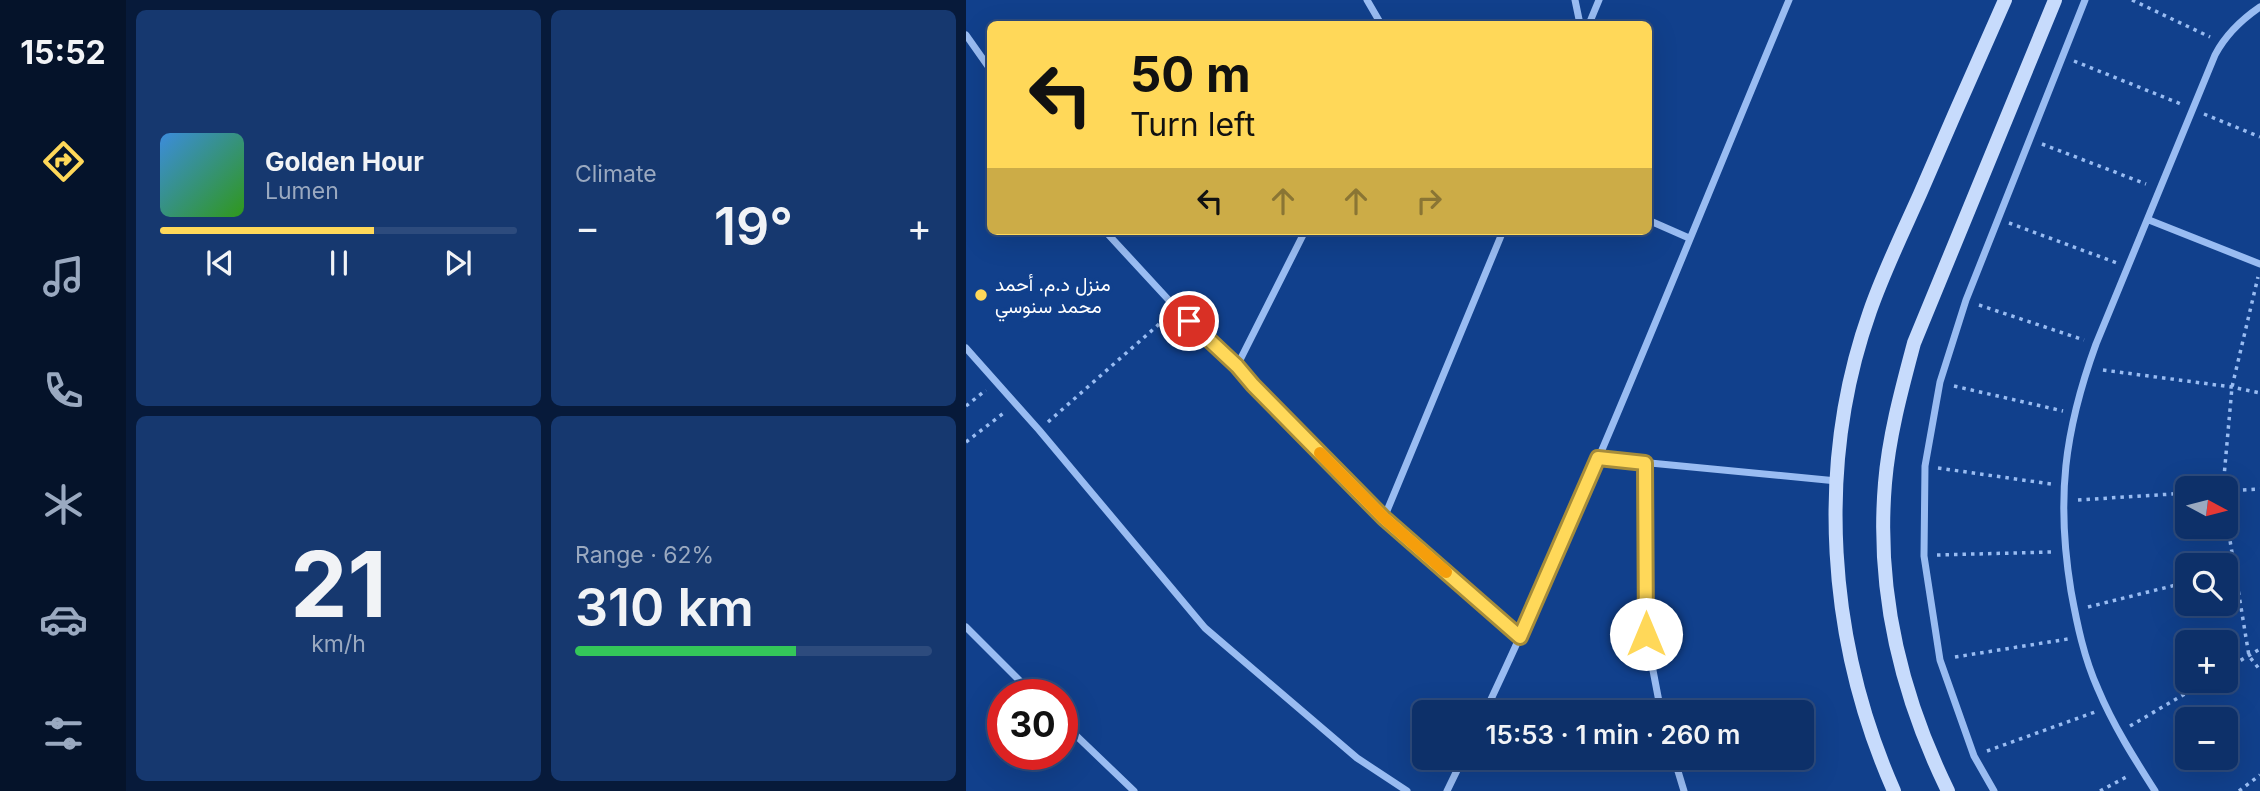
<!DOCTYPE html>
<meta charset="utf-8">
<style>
body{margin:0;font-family:Inter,Vazirmatn,sans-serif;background:#16386f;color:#f1f3f6;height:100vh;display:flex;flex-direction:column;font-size:26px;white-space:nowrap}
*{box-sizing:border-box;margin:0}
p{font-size:23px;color:#9aa9c0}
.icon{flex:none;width:38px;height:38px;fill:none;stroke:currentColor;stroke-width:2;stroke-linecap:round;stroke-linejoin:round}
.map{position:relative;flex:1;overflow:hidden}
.side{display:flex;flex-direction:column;gap:10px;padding:10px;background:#071a3a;width:840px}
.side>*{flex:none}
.guide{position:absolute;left:21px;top:21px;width:665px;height:214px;border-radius:10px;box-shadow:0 7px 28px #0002,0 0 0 2px #2d4b7d;background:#ffd859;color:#111;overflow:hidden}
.needle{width:46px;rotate:97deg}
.controls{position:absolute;left:1209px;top:476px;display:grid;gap:14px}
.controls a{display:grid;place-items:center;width:63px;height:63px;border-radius:10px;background:#0d3069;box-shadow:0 7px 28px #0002,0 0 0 2px #2d4b7d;font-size:35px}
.speed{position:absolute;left:21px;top:679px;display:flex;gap:14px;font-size:35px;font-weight:700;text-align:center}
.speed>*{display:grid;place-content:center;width:91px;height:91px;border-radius:50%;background:#0d3069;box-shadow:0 7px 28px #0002,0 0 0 2px #2d4b7d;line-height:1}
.speed .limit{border:10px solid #d22;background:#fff;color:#111}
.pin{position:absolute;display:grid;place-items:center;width:60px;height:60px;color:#fff;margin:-30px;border:4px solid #fff;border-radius:50%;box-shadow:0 2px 7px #0007}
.me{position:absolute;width:77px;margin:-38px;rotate:0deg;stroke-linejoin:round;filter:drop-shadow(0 0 5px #0008)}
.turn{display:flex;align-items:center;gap:24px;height:147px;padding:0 28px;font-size:32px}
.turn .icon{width:91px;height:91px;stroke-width:2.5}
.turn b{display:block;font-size:49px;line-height:60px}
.lanes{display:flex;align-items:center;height:66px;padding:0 28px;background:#0003;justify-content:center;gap:35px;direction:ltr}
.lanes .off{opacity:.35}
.big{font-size:52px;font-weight:600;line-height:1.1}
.side .widget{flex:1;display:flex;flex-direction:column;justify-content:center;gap:10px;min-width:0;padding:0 24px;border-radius:10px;background:#16386f}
.side .dial{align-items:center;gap:0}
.dial b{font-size:91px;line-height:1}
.song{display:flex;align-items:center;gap:21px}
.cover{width:84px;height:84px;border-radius:10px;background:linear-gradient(135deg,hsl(210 70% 55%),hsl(110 70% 35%))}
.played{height:7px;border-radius:4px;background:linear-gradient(90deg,#ffd859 60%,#2d4b7d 60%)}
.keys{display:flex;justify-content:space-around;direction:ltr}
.heat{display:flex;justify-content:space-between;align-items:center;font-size:38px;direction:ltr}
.charge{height:10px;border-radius:5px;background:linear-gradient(90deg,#34c759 62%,#2d4b7d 0)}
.side .tiles{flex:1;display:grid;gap:10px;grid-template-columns:repeat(2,1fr)}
.trip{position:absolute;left:446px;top:700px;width:402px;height:70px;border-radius:10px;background:#0d3069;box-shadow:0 7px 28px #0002,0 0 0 2px #2d4b7d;font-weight:600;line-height:70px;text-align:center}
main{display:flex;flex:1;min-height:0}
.dock{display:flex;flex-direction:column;width:126px;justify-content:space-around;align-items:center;background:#05132a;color:#9aa9c0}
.dock .icon{width:49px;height:49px}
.dock .selected{color:#ffd859}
.dock b{font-size:32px;color:#f1f3f6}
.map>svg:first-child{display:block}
</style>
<main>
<nav class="dock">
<b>15:52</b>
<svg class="icon selected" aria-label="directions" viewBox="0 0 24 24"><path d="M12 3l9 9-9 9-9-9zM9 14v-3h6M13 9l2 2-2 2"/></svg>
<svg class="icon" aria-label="music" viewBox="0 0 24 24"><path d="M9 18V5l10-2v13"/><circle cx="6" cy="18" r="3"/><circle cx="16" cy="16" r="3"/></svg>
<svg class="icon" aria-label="phone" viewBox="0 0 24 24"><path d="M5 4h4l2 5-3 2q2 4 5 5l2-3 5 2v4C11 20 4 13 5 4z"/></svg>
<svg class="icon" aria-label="climate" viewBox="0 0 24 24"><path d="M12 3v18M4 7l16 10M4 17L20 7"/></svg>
<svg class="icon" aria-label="car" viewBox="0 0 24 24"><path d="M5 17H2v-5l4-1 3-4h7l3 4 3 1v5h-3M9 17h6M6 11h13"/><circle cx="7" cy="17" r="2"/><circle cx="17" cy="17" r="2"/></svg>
<svg class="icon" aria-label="filters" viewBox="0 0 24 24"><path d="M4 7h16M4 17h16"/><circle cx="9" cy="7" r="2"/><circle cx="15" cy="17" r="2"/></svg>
</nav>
<section class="side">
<div class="tiles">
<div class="widget">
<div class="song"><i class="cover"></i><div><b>Golden Hour</b><p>Lumen</p></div></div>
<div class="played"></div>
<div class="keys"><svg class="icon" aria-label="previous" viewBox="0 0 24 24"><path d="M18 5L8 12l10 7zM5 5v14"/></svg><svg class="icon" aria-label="pause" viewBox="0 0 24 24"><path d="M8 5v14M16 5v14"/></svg><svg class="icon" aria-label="next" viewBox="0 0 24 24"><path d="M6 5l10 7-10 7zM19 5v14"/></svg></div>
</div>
<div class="widget"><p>Climate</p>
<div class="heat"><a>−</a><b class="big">19°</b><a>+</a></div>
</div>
<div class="widget dial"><b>21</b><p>km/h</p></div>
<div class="widget"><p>Range · 62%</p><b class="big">310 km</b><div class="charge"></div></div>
</div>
</section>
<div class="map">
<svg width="1294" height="791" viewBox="0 0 1294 791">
<rect width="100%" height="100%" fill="#11408c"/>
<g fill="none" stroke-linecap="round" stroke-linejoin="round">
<path stroke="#99bcf2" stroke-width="3.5" stroke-dasharray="3.5 5" stroke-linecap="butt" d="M1166 0 1244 37
M1108 61 1215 104
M1238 114 1294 137
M1076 144 1180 184
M1043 223 1151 263
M1013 305 1118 340
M1137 370 1266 387 1294 393
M988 386 1097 411
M0 406 20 390
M82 422 200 318
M0 442 39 412
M972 468 1085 484
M1257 488 1266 387 1292 277
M1260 491 1294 489
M1112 500 1222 493
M1260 516 1283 656 1294 670
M971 555 1086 552
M1260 572 1268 570
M1122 607 1222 582
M989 657 1102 639
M1260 669 1294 649
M1164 726 1241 681
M1021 751 1129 712
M1134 791 1164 775
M1273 791 1294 775"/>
<path stroke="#99bcf2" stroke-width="7" d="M401 0 415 24
M609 0 614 24
M623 24 633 0
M0 35 24 69
M682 220 723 238
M1183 220 1294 264
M139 231 211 309 271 366 287 385 418 518 554 637
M0 348 73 430 239 628 391 758 441 791
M271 366 339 231
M632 458 871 481
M679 463 680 634 695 712
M418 518 537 231
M0 627 68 695
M519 712C629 479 723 238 823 0
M96 722 168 791
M708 758 718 791
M481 791 497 758
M1028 791 1008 756 974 660 958 556 959 466 974 382 1000 300 1119 0
M1189 791C1168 758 1147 725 1132 689 1118 658 1111 624 1105 591 1090 499 1098 432 1130 344L1249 55C1260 34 1275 20 1294 7"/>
<path stroke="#c7dbfc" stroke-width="14" d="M928 791C862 642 849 466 904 311 918 271 937 232 954 194 982 129 1010 65 1039 0
M982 791C935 695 910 591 919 483 923 435 936 388 948 343L1089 0"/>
</g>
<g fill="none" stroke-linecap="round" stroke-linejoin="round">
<defs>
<path id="route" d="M223 321 271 366 287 385 418 518 554 637 632 458 679 463 680 634"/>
</defs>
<use href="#route" stroke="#a68c3a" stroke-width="18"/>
<use href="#route" stroke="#ffd859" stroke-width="12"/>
<path stroke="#f59e0b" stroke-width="12" d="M354 453 418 518 480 572"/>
</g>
<circle fill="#ffd859" stroke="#11408c" stroke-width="2.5" cx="15" cy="295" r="7"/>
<g text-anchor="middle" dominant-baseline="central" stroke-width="7" stroke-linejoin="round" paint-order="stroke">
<g font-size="19" fill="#fff" stroke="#11408c" text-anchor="start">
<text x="29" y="284">منزل د.م. أحمد<tspan x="29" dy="22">محمد سنوسي</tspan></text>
</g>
</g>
</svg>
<div class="controls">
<a><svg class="needle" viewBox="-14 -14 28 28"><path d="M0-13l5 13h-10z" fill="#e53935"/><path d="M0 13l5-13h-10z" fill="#9aa9c0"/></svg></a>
<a><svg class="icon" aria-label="search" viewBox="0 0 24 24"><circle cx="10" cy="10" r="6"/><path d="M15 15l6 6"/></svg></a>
<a>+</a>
<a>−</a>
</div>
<div class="speed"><div class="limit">30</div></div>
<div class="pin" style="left:223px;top:321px;background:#d93025"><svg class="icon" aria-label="arrive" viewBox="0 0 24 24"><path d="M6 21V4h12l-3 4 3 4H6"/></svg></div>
<svg class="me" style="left:680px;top:634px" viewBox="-20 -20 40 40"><circle r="19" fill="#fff"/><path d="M0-13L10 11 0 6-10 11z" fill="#ffd859"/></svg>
<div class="trip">15:53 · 1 min · 260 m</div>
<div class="guide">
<div class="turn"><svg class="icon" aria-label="left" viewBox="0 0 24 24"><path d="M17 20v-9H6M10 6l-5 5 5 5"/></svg><div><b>50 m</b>Turn left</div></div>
<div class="lanes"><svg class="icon" aria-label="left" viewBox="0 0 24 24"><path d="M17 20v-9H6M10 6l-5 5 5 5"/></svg><svg class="icon off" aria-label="ahead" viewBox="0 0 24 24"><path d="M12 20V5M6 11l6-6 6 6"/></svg><svg class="icon off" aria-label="ahead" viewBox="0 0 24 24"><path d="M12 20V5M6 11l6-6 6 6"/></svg><svg class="icon off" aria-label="right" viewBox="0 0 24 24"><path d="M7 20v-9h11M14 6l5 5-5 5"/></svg></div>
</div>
</div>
</main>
